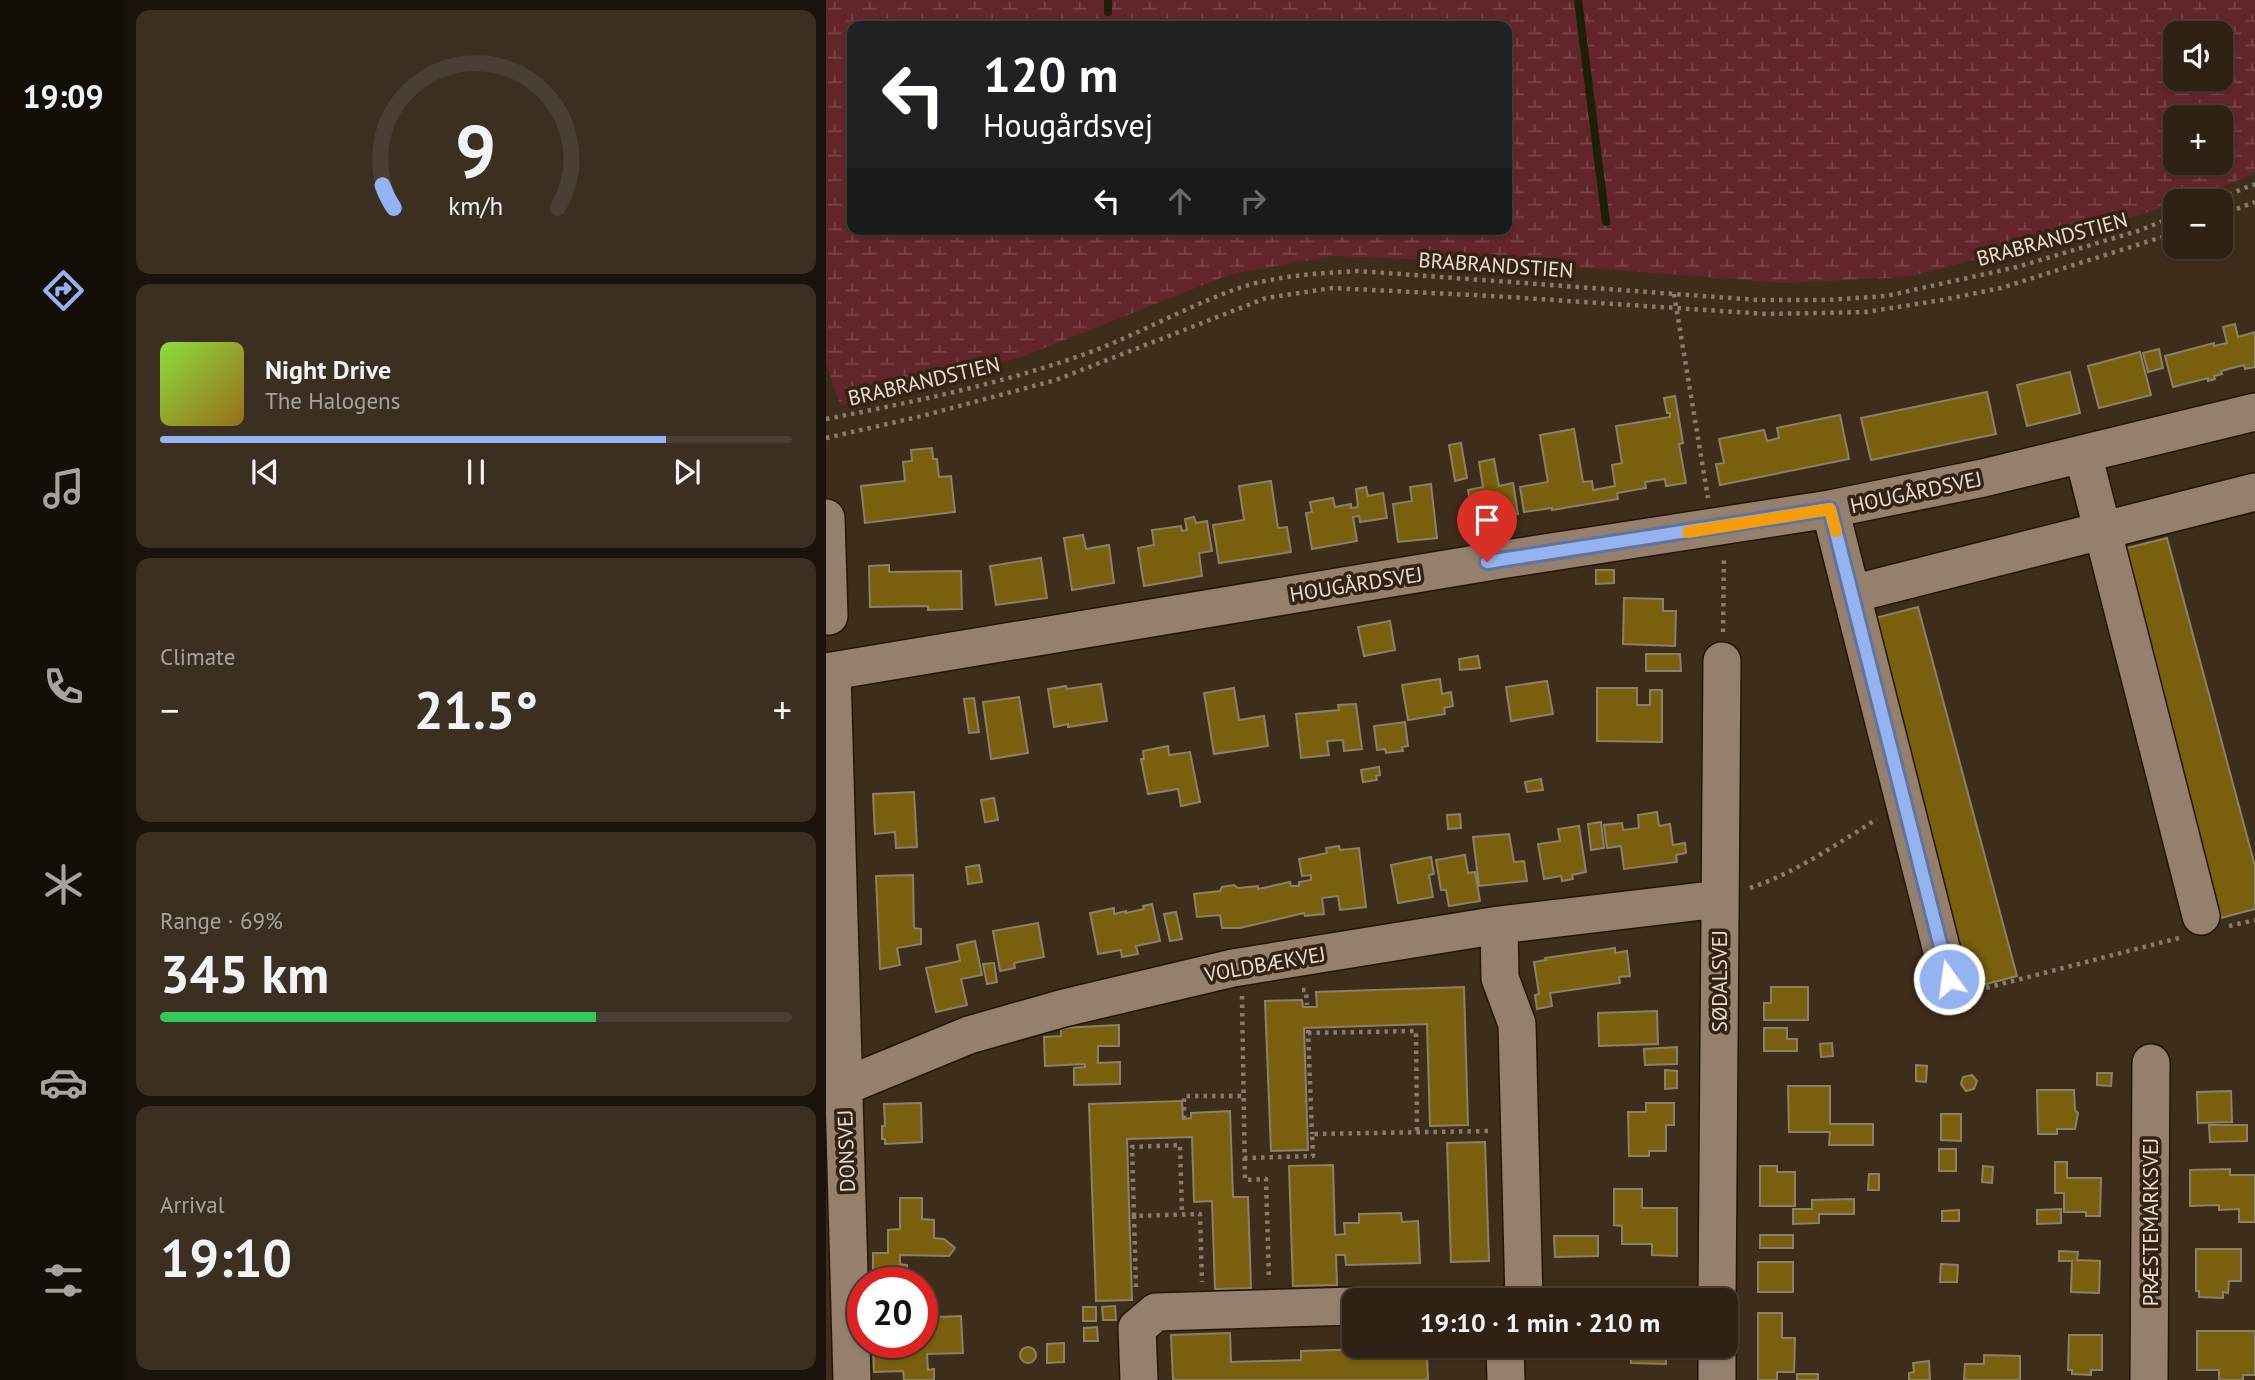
<!DOCTYPE html>
<meta charset="utf-8">
<style>
body{margin:0;font-family:"PT Sans",sans-serif;background:#3b2f22;color:#f1f3f6;height:100vh;display:flex;flex-direction:column;font-size:26px;white-space:nowrap}
*{box-sizing:border-box;margin:0}
p{font-size:23px;color:#a7a4a0}
.icon{flex:none;width:38px;height:38px;fill:none;stroke:currentColor;stroke-width:2;stroke-linecap:round;stroke-linejoin:round}
.map{position:relative;flex:1;overflow:hidden}
.side{display:flex;flex-direction:column;gap:10px;padding:10px;background:#1a130c;width:700px}
.side>*{flex:none}
.banner{position:absolute;left:21px;top:21px;width:665px;height:214px;border-radius:14px;box-shadow:0 2px 5px #0004,0 0 0 2px #4a3f34;background:#202124;color:#fff;overflow:hidden}
.tools{position:absolute;left:1337px;top:21px;display:grid;gap:14px}
.tools a{display:grid;place-items:center;width:70px;height:70px;border-radius:14px;background:#2f2215;box-shadow:0 2px 5px #0004,0 0 0 2px #4a3f34;font-size:35px}
.speed{position:absolute;left:21px;top:1267px;display:flex;gap:14px;font-size:35px;font-weight:700;text-align:center}
.speed>*{display:grid;place-content:center;width:91px;height:91px;border-radius:50%;background:#2f2215;box-shadow:0 2px 5px #0004,0 0 0 2px #4a3f34;line-height:1}
.speed .limit{border:10px solid #d22;background:#fff;color:#111}
.pin{position:absolute;display:grid;place-items:center;width:60px;height:60px;color:#fff;margin:-72px -30px;border-radius:50% 50% 50% 0;rotate:-45deg;box-shadow:0 0 7px #0007}
.pin .icon{rotate:45deg}
.me{position:absolute;width:77px;margin:-38px;rotate:346deg;stroke-linejoin:round;filter:drop-shadow(0 0 5px #0008)}
.turn{display:flex;align-items:center;gap:24px;height:147px;padding:0 21px;font-size:32px}
.turn .icon{width:91px;height:91px;stroke-width:2.5}
.turn b{display:block;font-size:49px;line-height:60px}
.lanes{display:flex;align-items:center;height:66px;padding:0 21px;background:#0003;justify-content:center;gap:35px;direction:ltr}
.lanes .off{opacity:.35}
.big{font-size:52px;font-weight:700;line-height:1.1}
.side .card{flex:1;display:flex;flex-direction:column;justify-content:center;gap:10px;min-width:0;padding:0 24px;border-radius:14px;background:#3b2f22}
.side .dial{align-items:center;gap:0}
.dial svg{height:182px;overflow:visible;fill:none;stroke:#4a3f34;stroke-width:7;stroke-linecap:round;text-anchor:middle}
.dial text{fill:#f1f3f6;stroke:none}
.song{display:flex;align-items:center;gap:21px}
.cover{width:84px;height:84px;border-radius:10px;background:linear-gradient(135deg,hsl(90 70% 55%),hsl(40 70% 35%))}
.played{height:7px;border-radius:4px;background:linear-gradient(90deg,#95b2f1 80%,#4a3f34 80%)}
.keys{display:flex;justify-content:space-around;direction:ltr}
.heat{display:flex;justify-content:space-between;align-items:center;font-size:38px;direction:ltr}
.charge{height:10px;border-radius:5px;background:linear-gradient(90deg,#34c759 69%,#4a3f34 0)}
.trip{position:absolute;left:516px;top:1288px;width:396px;height:70px;border-radius:14px;background:#2f2215;box-shadow:0 2px 5px #0004,0 0 0 2px #4a3f34;font-weight:700;line-height:70px;text-align:center}
main{display:flex;flex:1;min-height:0}
.dock{display:flex;flex-direction:column;width:126px;justify-content:space-around;align-items:center;background:#130e08;color:#a7a4a0}
.dock .icon{width:49px;height:49px}
.dock .active{color:#95b2f1}
.dock b{font-size:32px;color:#f1f3f6}
.map>svg:first-child{display:block}
</style>
<main>
<nav class="dock">
<b>19:09</b>
<svg class="icon active" aria-label="directions" viewBox="0 0 24 24"><path d="M12 3l9 9-9 9-9-9zM9 14v-3h6M13 9l2 2-2 2"/></svg>
<svg class="icon" aria-label="music" viewBox="0 0 24 24"><path d="M9 18V5l10-2v13"/><circle cx="6" cy="18" r="3"/><circle cx="16" cy="16" r="3"/></svg>
<svg class="icon" aria-label="phone" viewBox="0 0 24 24"><path d="M5 4h4l2 5-3 2q2 4 5 5l2-3 5 2v4C11 20 4 13 5 4z"/></svg>
<svg class="icon" aria-label="climate" viewBox="0 0 24 24"><path d="M12 3v18M4 7l16 10M4 17L20 7"/></svg>
<svg class="icon" aria-label="car" viewBox="0 0 24 24"><path d="M5 17H2v-5l4-1 3-4h7l3 4 3 1v5h-3M9 17h6M6 11h13"/><circle cx="7" cy="17" r="2"/><circle cx="17" cy="17" r="2"/></svg>
<svg class="icon" aria-label="filters" viewBox="0 0 24 24"><path d="M4 7h16M4 17h16"/><circle cx="9" cy="7" r="2"/><circle cx="15" cy="17" r="2"/></svg>
</nav>
<section class="side">
<div class="card dial"><svg viewBox="0 0 100 80">
<path d="M14 69A42 42 0 1 1 86 69"/>
<path d="M14 69A42 42 0 0 1 9 59" stroke="#95b2f1"/>
<text x="50" y="56" font-size="32" font-weight="700">9</text>
<text x="50" y="72" font-size="11">km/h</text>
</svg></div>
<div class="card">
<div class="song"><i class="cover"></i><div><b>Night Drive</b><p>The Halogens</p></div></div>
<div class="played"></div>
<div class="keys"><svg class="icon" aria-label="previous" viewBox="0 0 24 24"><path d="M18 5L8 12l10 7zM5 5v14"/></svg><svg class="icon" aria-label="pause" viewBox="0 0 24 24"><path d="M8 5v14M16 5v14"/></svg><svg class="icon" aria-label="next" viewBox="0 0 24 24"><path d="M6 5l10 7-10 7zM19 5v14"/></svg></div>
</div>
<div class="card"><p>Climate</p>
<div class="heat"><a>−</a><b class="big">21.5°</b><a>+</a></div>
</div>
<div class="card"><p>Range · 69%</p><b class="big">345 km</b><div class="charge"></div></div>
<div class="card"><p>Arrival</p><b class="big">19:10</b></div>
</section>
<div class="map">
<svg width="1429" height="1380" viewBox="0 0 1429 1380">
<defs>
<pattern id="wetland-marsh" width="20" height="14" patternUnits="userSpaceOnUse" patternTransform="scale(1.75)"><rect width="20" height="14" fill="#63252b"/><path d="M1 5h8M5 5V1M11 12h8M15 12V8" fill="none" stroke="#794449"/></pattern>
</defs>
<rect width="100%" height="100%" fill="#3f2d1c"/>
<path fill="url(#wetland-marsh)" fill-rule="evenodd" d="M0 0H1429V173L1370 198 1349 201V204L1240 236 1082 277 958 283 710 264 507 256 405 274 198 356 14 405 0 362ZM26 26H681V229H26ZM1349 33H1395V79H1349ZM1349 117H1395V163H1349Z"/>
<g fill="none" stroke-linecap="round" stroke-linejoin="round">
<path stroke="#1d1f08" stroke-width="8" d="M752 0 780 222
M282 12V0"/>
</g>
<path fill="#7a600e" stroke="#8b8168" stroke-width="2" d="M1409 324 1412 337 1429 332V367L1419 369 1418 365 1395 371 1396 374 1388 376 1389 379 1382 381V378L1347 387 1339 356 1388 343V346L1401 343 1397 327Z
M1333 349 1337 368 1322 372 1317 353Z
M1314 352 1325 395 1273 408 1262 366Z
M1244 372 1254 413 1201 426 1191 385Z
M1161 392 1170 434 1045 460 1035 418Z
M849 396 857 443 853 444 860 483 840 486 839 479 819 482 820 488 791 493 792 499 726 510V508L698 512 694 487 722 482 714 435 748 429 757 482 766 481 767 490 789 486 786 465 796 463 790 426 844 417V413H841L838 398Z
M1014 415 1023 459 894 485 890 464 898 463 893 439 938 430 941 441 953 438 951 428Z
M635 443 641 478 629 481 623 445Z
M106 448 107 459H111L113 477 125 476 129 512 39 523 35 486 79 481 77 462 86 461 85 450Z
M668 459 673 486 687 483 692 514 647 521 642 490 657 487 653 462Z
M445 481 452 528 461 527 465 552 393 563 387 525 418 520 413 486Z
M605 484 611 538 572 542 567 504 586 501 584 487Z
M540 487 542 496 557 493 561 518 534 522 533 516 527 517 531 541 486 549 480 513 486 512 484 502 507 498 509 507 525 504V508L532 507 530 489Z
M368 517 370 523 381 521 386 551 373 553 376 576 318 586 312 548 328 545 326 530 355 526 356 531 361 530 359 519Z
M257 535 260 549 283 545 288 583 246 590 238 538Z
M1341 538 1429 866V909L1391 919 1293 550Z
M215 558 221 598 170 605 164 566Z
M63 565V572L135 571 136 609 102 610V606L44 607 43 566Z
M770 570H788V583L770 584Z
M798 598 837 599V611H850L849 646 797 644Z
M1092 607 1191 976 1145 988 1046 619Z
M564 621 569 650 538 656 532 627Z
M820 654H854L855 671H820Z
M652 656 654 668 634 670 633 659Z
M614 679 616 694 625 692 627 706 618 708 619 714 582 720 576 685Z
M721 681 727 714 685 721 680 687Z
M275 684 281 721 242 727V724L228 727 222 689 240 686 241 689Z
M408 688 413 720 438 716 442 746 388 754 378 693Z
M771 688H811V705H824V690H836V742L771 741Z
M193 697 202 753 165 759 157 702Z
M148 698 153 732 143 733 138 699Z
M530 704 536 749 518 751 517 740 501 741 503 755 475 758 470 714 513 710 512 705Z
M579 722 582 746 576 747 577 751 560 753 559 749 551 750 548 726Z
M342 746 343 755 364 752 374 802 355 806 352 789 322 794 315 759H318L317 751Z
M553 767 554 775 550 776 551 780 537 782 535 770Z
M715 779 717 790 701 792 699 782Z
M88 792 91 847 70 848 69 832 49 834 47 794Z
M168 798 172 820 159 822 155 800Z
M831 812 833 826 844 824 847 845 859 843 860 853 850 855 851 862 798 869 795 846 781 848 778 825 796 823 797 830 813 828 812 815Z
M634 814 635 828 622 829 621 815Z
M775 822 778 848 765 850 762 824Z
M753 826 760 872 746 875 747 879 736 881 735 876 718 879 712 844 734 841 732 829Z
M683 834 688 862 698 861 701 881 653 886 647 837Z
M513 846 514 850 533 848 540 907 514 910 512 896 496 898 498 914 479 916 478 913 414 928H396L394 915 371 917 368 894 394 891 396 887 408 885 412 888 432 886V889L464 882 465 886H473V882L485 880V875L476 876 473 859 501 853 500 848Z
M639 855 642 873 649 872 654 901 623 906 620 890H615L610 860Z
M605 857 608 874 603 875 607 897 572 903 565 865Z
M153 865 156 882 142 884 140 867Z
M87 875 88 928 95 929V944L71 948 74 965 54 969 50 876Z
M326 904 334 941 310 946 312 954 296 957 295 950 272 954 264 913 288 908V914L300 911V913L318 909 317 906Z
M350 912 356 939 344 941 338 914Z
M212 923 218 957 188 963 189 968 174 971 167 931Z
M149 941 156 975 135 979 141 1005 110 1012 100 968 134 961 131 945Z
M789 948V953L801 951 804 976 793 977 794 983 724 993 726 1006 711 1009 709 995 713 994 708 962 720 960 719 958Z
M168 963 171 982 161 984 157 964Z
M638 987 642 1125 604 1126 601 1024 478 1028 482 1150 445 1151 439 1001 476 1000 477 1007H491L490 992Z
M945 987H982V1020H938V1003H945Z
M831 1011 832 1044 773 1046 772 1013Z
M293 1025V1046H272V1063L294 1062V1084L248 1085V1068L259 1067V1064L219 1066 218 1037 235 1036V1028Z
M938 1028H961V1039H971V1051H938Z
M1006 1043 1007 1056 995 1057 994 1044Z
M851 1047V1064L819 1065 818 1049Z
M1090 1065 1101 1066 1100 1082 1090 1081Z
M839 1070 851 1071V1088L839 1089Z
M1271 1073H1286L1285 1086 1271 1085Z
M1146 1075 1151 1081 1148 1089 1140 1091 1135 1084 1137 1077Z
M962 1086H1004V1124H1047V1145H1003L1004 1132H963Z
M1211 1090H1248L1249 1110 1252 1113 1249 1129H1231V1134H1212Z
M1405 1091 1406 1122 1372 1123 1371 1092Z
M356 1101 357 1119 365 1118V1113L404 1111 407 1197H422L425 1288 389 1289 386 1201 368 1202 366 1137 301 1139 306 1300 270 1301 263 1104Z
M95 1103 96 1142 59 1144V1139H56V1126H59L58 1104Z
M820 1103H848V1125H840V1151H823V1156H803L802 1112H820Z
M1115 1114H1135V1141L1115 1140Z
M1383 1125H1421V1141L1384 1142Z
M659 1142 663 1261 625 1262 621 1143Z
M1113 1149H1130V1171H1113Z
M1229 1162H1241V1178H1275L1274 1216H1260V1212H1238V1193H1229Z
M507 1165 509 1235 519 1234 518 1223H533V1214L575 1213 576 1222 592 1221 594 1263 520 1265 519 1255H510L511 1285 467 1286 463 1166Z
M934 1166H951V1172H969V1206H934Z
M1157 1166 1167 1167 1166 1183 1156 1182Z
M1404 1169V1175H1429V1222H1413V1209L1393 1210V1205L1364 1206V1170Z
M1043 1174H1053V1190H1042Z
M788 1189H816V1208H851V1256L826 1255V1244H796V1226L788 1225Z
M74 1198H96V1219L108 1220V1238L118 1239 129 1248 123 1256 74 1255V1264L81 1265V1274H47V1253H62V1230L74 1229Z
M1028 1199V1214H993V1223L967 1224V1209H986V1200Z
M1235 1209V1223L1211 1224V1210Z
M1133 1210V1221H1116V1211Z
M934 1235H967V1248H934Z
M728 1236H772V1256L729 1257Z
M1370 1249H1415V1281H1403L1402 1293 1397 1292V1298L1373 1297V1291H1370Z
M1233 1251 1252 1252 1251 1260 1274 1261 1273 1293 1245 1292 1246 1261H1233Z
M932 1262H967V1292H932Z
M1115 1264 1132 1265 1131 1282H1114Z
M780 1287H801V1296L849 1295V1300H780Z
M289 1306 290 1320H277L276 1307Z
M257 1307H270V1321H257Z
M932 1313H956V1338H969L968 1372H951V1380H932Z
M111 1315V1317L135 1316 137 1353 101 1354 102 1370 108 1369V1380H78L77 1371 48 1372 47 1349 67 1348V1342H96V1316Z
M271 1327 272 1341H258V1328Z
M1371 1331H1429V1375H1417V1380H1393V1370H1371Z
M404 1333 405 1362 475 1360V1351L540 1349 541 1358 601 1356 602 1380H347L345 1335Z
M1243 1335H1276V1370H1265V1375L1246 1374V1370H1242Z
M238 1343V1362L221 1363V1344Z
M805 1346H840V1364L805 1363Z
M194 1355a8 8 0 1 1 16 0a8 8 0 1 1-16 0Z
M1158 1355 1194 1356V1380H1138L1139 1364H1158Z
M1103 1361 1104 1380H1083V1373L1088 1372 1087 1363Z
M971 1374H992V1380H971Z"/>
<g fill="none" stroke-linecap="round" stroke-linejoin="round">
<defs>
<path id="minor" d="M1257 454 1375 916
M1004 509 1123 979
M0 518 3 616
M1026 594 1429 492
M6 671 26 1380
M0 672 680 559 1004 509 1157 478 1429 412
M673 925 674 978 691 1024 698 1300H690
M0 1094 143 1035 238 1008 407 968 673 925 893 899
M891 1300 896 661
M679 1346 680 1380
M891 1346V1380
M313 1380 311 1328 330 1312 528 1306
M1323 1380 1325 1063"/>
</defs>
<use href="#minor" stroke="#251505" stroke-width="40"/>
<path stroke="#8a7b6d" stroke-width="4.5" stroke-dasharray="3.5 5" stroke-linecap="butt" d="M1387 201 1429 184
M1395 215 1429 202
M848 294 882 498
M0 419C87 402 175 384 259 354 315 334 369 301 426 284 461 275 497 273 532 271L932 300H1002L1060 296 1191 267 1315 230 1349 216
M0 438 96 416 230 380 440 298 506 288 666 296 941 314 1040 312 1116 300 1175 288 1349 233
M897 632 898 557
M924 888C969 873 1011 844 1051 819
M1403 926 1429 920
M476 990H480L481 1005
M1152 990 1353 938
M416 996 419 1180 440 1179 443 1280
M482 1030 486 1134
M482 1033 590 1031 591 1133
M358 1119V1096H417
M418 1158 487 1156 486 1134 664 1131
M308 1216 306 1147 354 1145 356 1214
M310 1287 308 1216 374 1214 376 1282"/>
<use href="#minor" stroke="#94806c" stroke-width="37"/>
</g>
<g fill="none" stroke-linecap="round" stroke-linejoin="round">
<defs>
<path id="route" d="M661 562 1004 509 1123 979"/>
</defs>
<use href="#route" stroke="#61749d" stroke-width="18"/>
<use href="#route" stroke="#95b2f1" stroke-width="12"/>
<path stroke="#f59e0b" stroke-width="12" d="M862 532 1004 509 1010 531"/>
</g>
<g text-anchor="middle" dominant-baseline="central" stroke-width="7" stroke-linejoin="round" paint-order="stroke">
<g font-size="21" fill="#e8ddd2" stroke="#342312">
<text transform="translate(1226 239) rotate(-15)">BRABRANDSTIEN</text>
<text transform="translate(670 265) rotate(4)">BRABRANDSTIEN</text>
<text transform="translate(98 381) rotate(-13)">BRABRANDSTIEN</text>
<text transform="translate(1090 492) rotate(-12)">HOUGÅRDSVEJ</text>
<text transform="translate(530 584) rotate(-9)">HOUGÅRDSVEJ</text>
<text transform="translate(439 964) rotate(-10)">VOLDBÆKVEJ</text>
<text transform="translate(893 981) rotate(-90)">SØDALSVEJ</text>
<text transform="translate(20 1151) rotate(-92)">DONSVEJ</text>
<text transform="translate(1324 1222) rotate(-90)">PRÆSTEMARKSVEJ</text>
</g>
</g>
</svg>
<div class="tools">
<a><svg class="icon" aria-label="sound" viewBox="0 0 24 24"><path d="M4 9h4l5-4v14l-5-4H4zM17 9q2 3 0 6"/></svg></a>
<a>+</a>
<a>−</a>
</div>
<div class="speed"><div class="limit">20</div></div>
<div class="pin" style="left:661px;top:562px;background:#d93025"><svg class="icon" aria-label="arrive" viewBox="0 0 24 24"><path d="M6 21V4h12l-3 4 3 4H6"/></svg></div>
<svg class="me" style="left:1123px;top:979px" viewBox="-20 -20 40 40"><circle r="17" fill="#95b2f1" stroke="#fff" stroke-width="3"/><path d="M0-11L8 9 0 5-8 9z" fill="#fff"/></svg>
<div class="trip">19:10 · 1 min · 210 m</div>
<div class="banner">
<div class="turn"><svg class="icon" aria-label="left" viewBox="0 0 24 24"><path d="M17 20v-9H6M10 6l-5 5 5 5"/></svg><div><b>120 m</b>Hougårdsvej</div></div>
<div class="lanes"><svg class="icon" aria-label="left" viewBox="0 0 24 24"><path d="M17 20v-9H6M10 6l-5 5 5 5"/></svg><svg class="icon off" aria-label="ahead" viewBox="0 0 24 24"><path d="M12 20V5M6 11l6-6 6 6"/></svg><svg class="icon off" aria-label="right" viewBox="0 0 24 24"><path d="M7 20v-9h11M14 6l5 5-5 5"/></svg></div>
</div>
</div>
</main>
